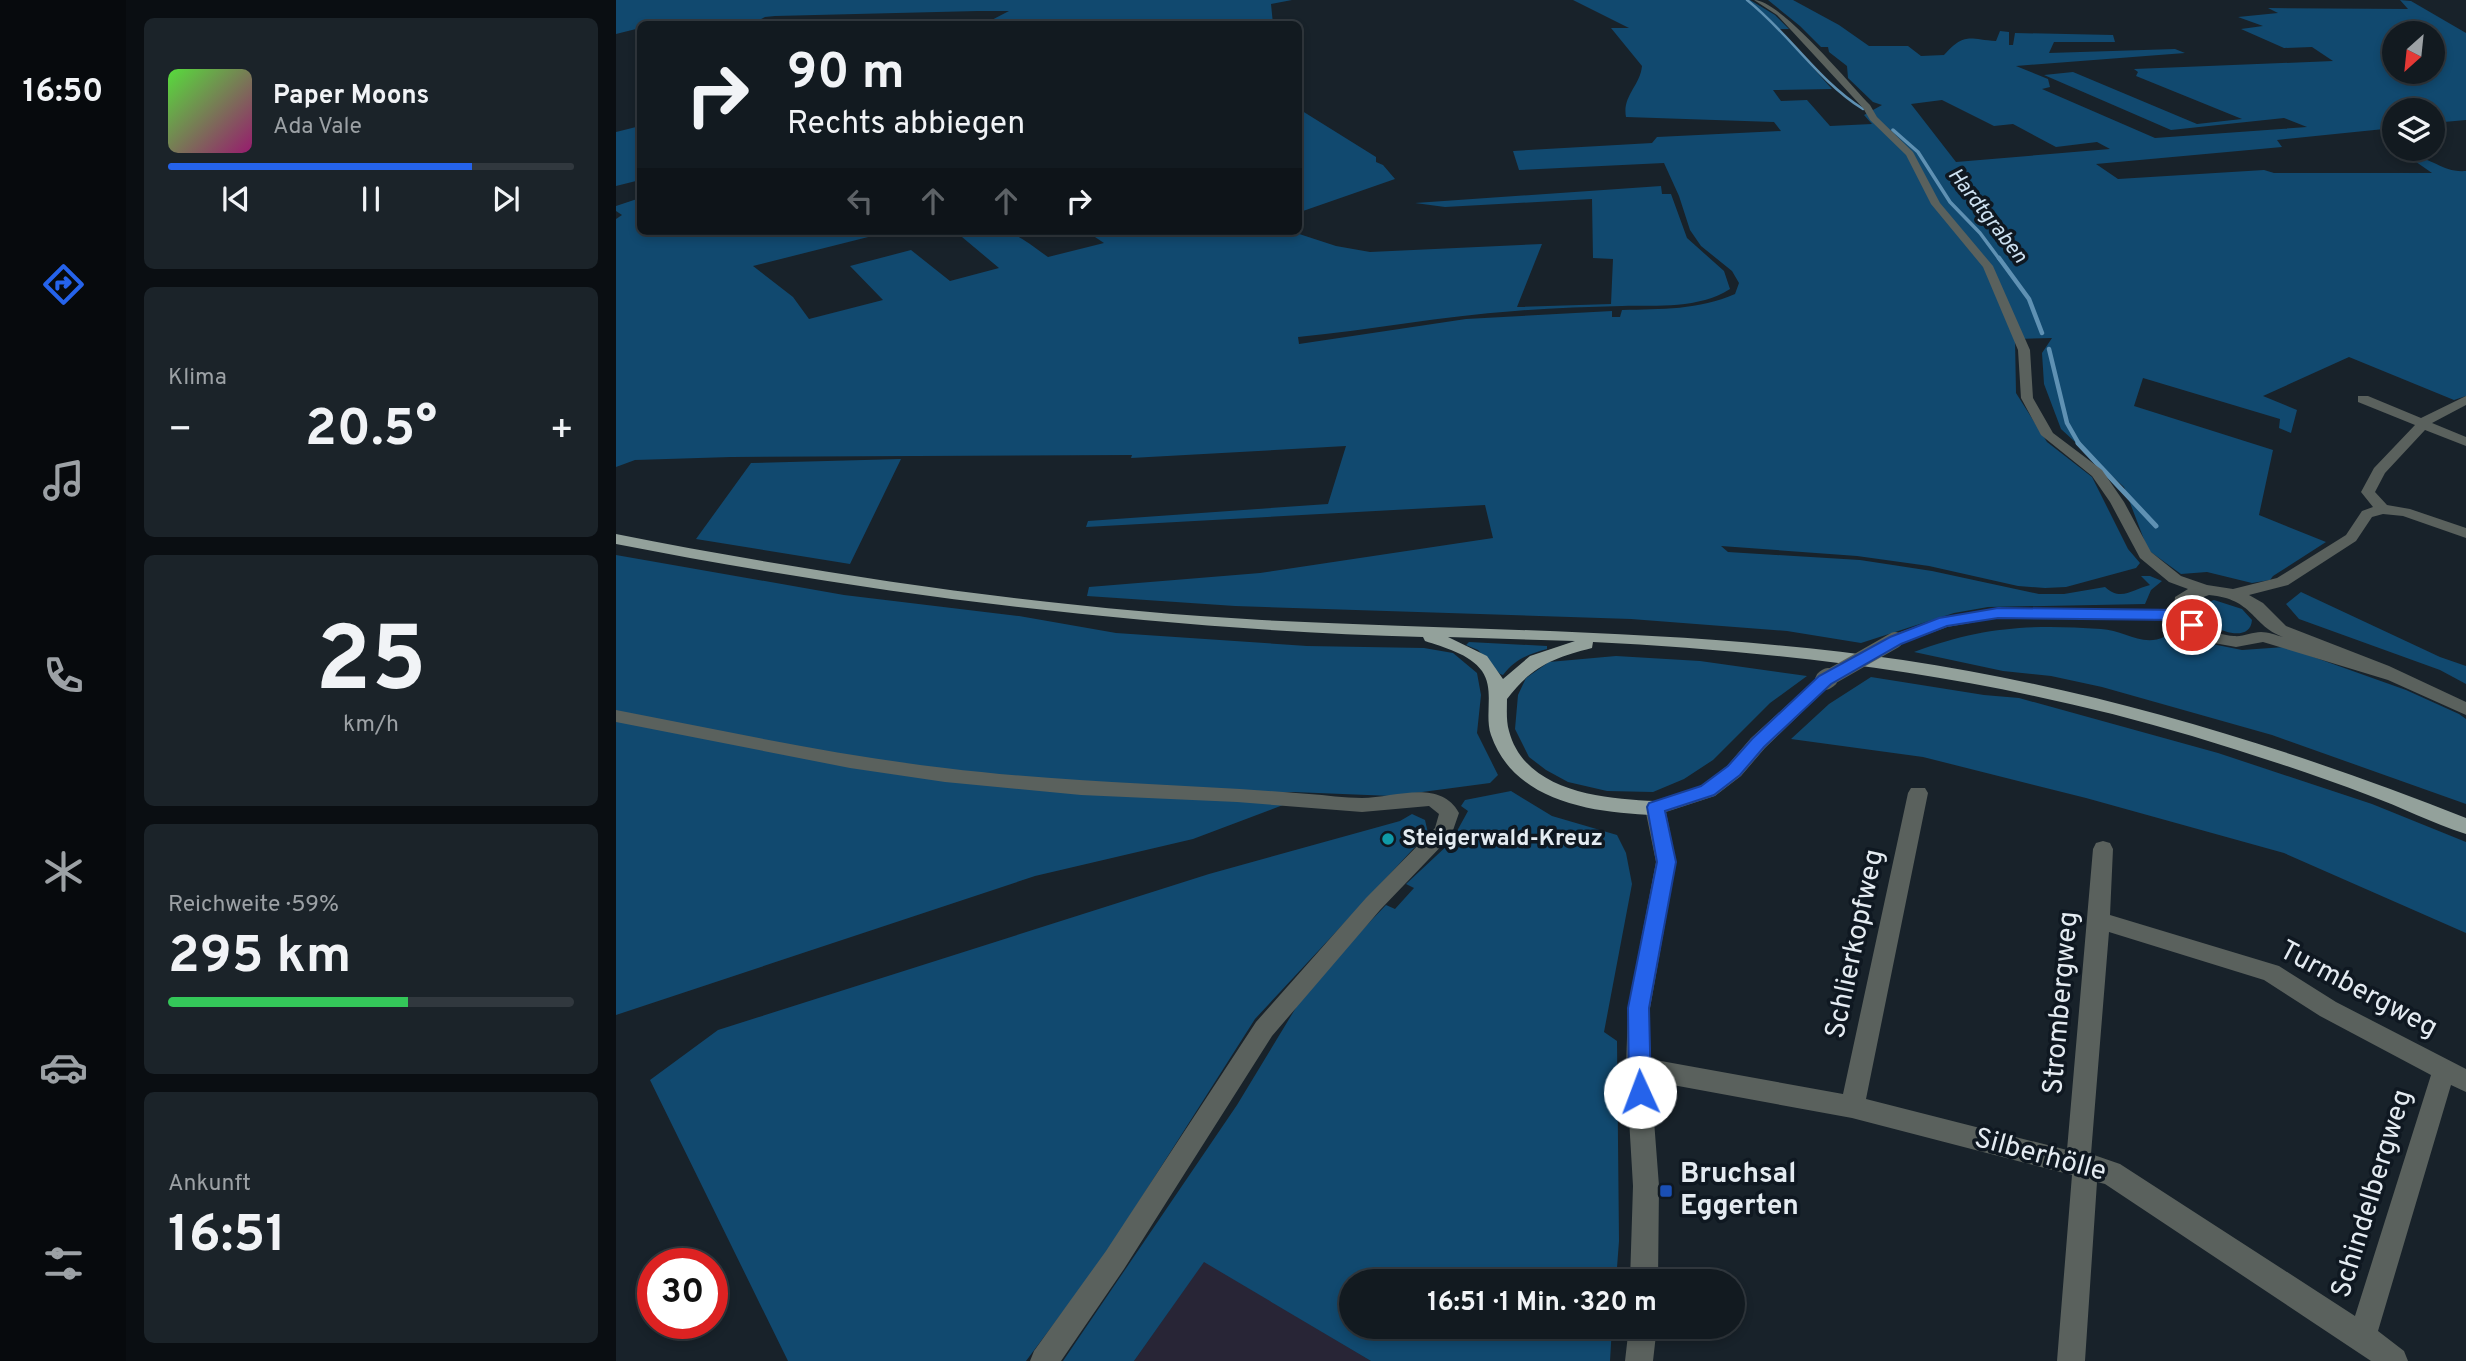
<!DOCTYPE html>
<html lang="de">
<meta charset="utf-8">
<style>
body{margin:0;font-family:Overpass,sans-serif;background:#1b2329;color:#f1f3f6;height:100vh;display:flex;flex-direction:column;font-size:26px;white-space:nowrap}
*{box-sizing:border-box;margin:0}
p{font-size:23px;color:#9ca1a5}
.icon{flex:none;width:38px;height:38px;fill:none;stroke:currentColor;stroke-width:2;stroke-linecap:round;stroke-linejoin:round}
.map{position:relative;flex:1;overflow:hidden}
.sheet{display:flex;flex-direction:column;gap:18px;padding:18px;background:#0a0e12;width:490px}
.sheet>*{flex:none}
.banner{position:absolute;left:21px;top:21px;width:665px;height:214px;border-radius:10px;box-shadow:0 4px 10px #0003,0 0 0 2px #31383e;background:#121a20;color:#f1f3f6;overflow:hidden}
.needle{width:46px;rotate:207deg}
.buttons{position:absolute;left:1766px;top:21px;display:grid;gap:14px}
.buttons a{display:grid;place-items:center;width:63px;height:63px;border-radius:50%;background:#121a20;box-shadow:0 4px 10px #0003,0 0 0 2px #31383e;font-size:35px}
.speed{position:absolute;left:21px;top:1248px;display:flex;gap:14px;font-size:35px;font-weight:700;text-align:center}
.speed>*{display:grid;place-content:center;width:91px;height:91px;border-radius:50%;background:#121a20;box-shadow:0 4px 10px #0003,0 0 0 2px #31383e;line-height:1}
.speed .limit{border:10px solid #d22;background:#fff;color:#111}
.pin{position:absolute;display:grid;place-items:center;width:60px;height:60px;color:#fff;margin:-30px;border:4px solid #fff;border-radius:50%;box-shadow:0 2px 7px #0007}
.me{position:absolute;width:77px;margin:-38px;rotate:358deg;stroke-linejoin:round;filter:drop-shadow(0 0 5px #0008)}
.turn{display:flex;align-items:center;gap:24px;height:147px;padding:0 35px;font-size:32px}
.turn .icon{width:91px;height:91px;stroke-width:2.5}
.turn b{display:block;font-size:49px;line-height:60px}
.lanes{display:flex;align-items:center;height:66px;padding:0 35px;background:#0003;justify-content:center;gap:35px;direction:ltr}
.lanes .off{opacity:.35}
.big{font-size:52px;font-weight:700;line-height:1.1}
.sheet .widget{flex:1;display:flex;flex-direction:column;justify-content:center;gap:10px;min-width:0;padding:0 24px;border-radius:10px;background:#1b2329}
.sheet .dial{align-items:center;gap:0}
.dial b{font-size:91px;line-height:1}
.song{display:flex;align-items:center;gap:21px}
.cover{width:84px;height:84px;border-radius:10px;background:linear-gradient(135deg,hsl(110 70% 55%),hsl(320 70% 35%))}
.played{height:7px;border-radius:4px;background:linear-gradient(90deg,#2563eb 75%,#31383e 75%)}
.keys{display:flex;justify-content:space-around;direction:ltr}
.heat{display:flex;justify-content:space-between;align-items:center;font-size:38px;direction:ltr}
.charge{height:10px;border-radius:5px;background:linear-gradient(90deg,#34c759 59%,#31383e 0)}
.trip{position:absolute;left:723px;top:1269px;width:406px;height:70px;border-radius:35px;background:#121a20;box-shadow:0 4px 10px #0003,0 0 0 2px #31383e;font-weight:700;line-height:70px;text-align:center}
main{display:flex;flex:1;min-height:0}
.menu{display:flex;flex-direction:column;width:126px;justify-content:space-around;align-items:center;background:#070a0d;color:#9ca1a5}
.menu .icon{width:49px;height:49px}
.menu .current{color:#2563eb}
.menu b{font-size:32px;color:#f1f3f6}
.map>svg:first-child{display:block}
</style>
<main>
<nav class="menu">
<b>16:50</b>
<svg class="icon current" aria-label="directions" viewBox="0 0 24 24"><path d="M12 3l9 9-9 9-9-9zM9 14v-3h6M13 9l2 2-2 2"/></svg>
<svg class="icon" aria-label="music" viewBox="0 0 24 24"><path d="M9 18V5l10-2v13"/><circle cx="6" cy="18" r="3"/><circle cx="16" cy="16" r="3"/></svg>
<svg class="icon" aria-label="phone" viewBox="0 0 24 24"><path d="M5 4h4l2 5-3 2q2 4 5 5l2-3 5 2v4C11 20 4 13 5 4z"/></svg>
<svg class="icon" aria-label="climate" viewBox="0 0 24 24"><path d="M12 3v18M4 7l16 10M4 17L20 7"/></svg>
<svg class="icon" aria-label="car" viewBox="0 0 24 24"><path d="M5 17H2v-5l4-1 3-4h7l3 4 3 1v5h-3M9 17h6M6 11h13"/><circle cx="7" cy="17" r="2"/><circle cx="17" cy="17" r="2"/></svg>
<svg class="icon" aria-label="filters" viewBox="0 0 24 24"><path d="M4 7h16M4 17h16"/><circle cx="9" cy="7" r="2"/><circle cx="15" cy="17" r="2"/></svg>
</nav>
<section class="sheet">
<div class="widget">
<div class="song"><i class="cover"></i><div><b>Paper Moons</b><p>Ada Vale</p></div></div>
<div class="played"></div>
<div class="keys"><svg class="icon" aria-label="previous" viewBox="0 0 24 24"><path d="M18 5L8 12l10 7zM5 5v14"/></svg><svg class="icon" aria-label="pause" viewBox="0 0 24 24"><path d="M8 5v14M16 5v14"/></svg><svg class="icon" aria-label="next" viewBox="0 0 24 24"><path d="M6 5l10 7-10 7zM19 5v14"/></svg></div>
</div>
<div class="widget"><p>Klima</p>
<div class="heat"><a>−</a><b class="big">20.5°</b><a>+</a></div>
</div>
<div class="widget dial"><b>25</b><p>km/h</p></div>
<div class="widget"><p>Reichweite · 59%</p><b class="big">295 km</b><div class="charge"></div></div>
<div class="widget"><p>Ankunft</p><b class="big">16:51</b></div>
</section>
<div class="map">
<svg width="1850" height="1361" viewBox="0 0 1850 1361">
<rect width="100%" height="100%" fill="#18222a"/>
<path fill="#282536" d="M588 1261 755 1361H518Z"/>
<path fill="#11496f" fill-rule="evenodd" d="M0 0H676L655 4 657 24H368L393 11H362L159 16 149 17 136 24H24V28L0 34Z
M957 0H1134L1159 15 1173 29H1162L1216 89 1157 90 1165 101 1191 100 1214 126 1256 124 1248 115 1266 105 1257 102 1232 78 1231 66 1213 52 1212 47H1205L1184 26 1152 0H1177L1223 25 1253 46H1292L1305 56 1328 55C1349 32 1352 39 1380 41L1384 31 1393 32V45H1397L1399 33 1497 35 1499 42H1438L1433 53 1559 49 1569 53 1400 66 1432 79 1434 87 1426 89 1539 138 1691 127 1668 118 1555 130 1428 75 1457 72 1581 124 1626 119 1520 76 1522 72 1518 69 1717 61 1696 47 1668 48 1625 29 1647 26 1622 17 1662 13 1652 8 1792 9 1784 0 1795 1 1850 33V120L1817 123 1816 110H1778V128L1661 140 1666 147 1480 164 1502 179 1648 170 1658 173H1816L1793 157C1816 156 1826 173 1850 171V396L1838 400 1733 357 1647 396 1681 410 1675 433 1663 428 1664 419 1527 378 1518 406 1657 450 1643 515 1710 542 1657 576 1654 580 1636 583 1591 572 1565 574 1532 550 1508 487 1445 429 1428 384 1426 353 1436 338 1399 339 1400 393 1431 442 1476 477 1512 549 1524 563 1520 568 1450 587 1429 588 1402 586 1313 566 1241 556 1105 546 1112 552 1244 560 1316 571 1423 594H1448L1489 587C1505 602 1517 589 1534 585L1525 576H1534L1546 581 1535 590 1529 604 1372 607 1338 613 1245 643 1171 631 1015 619 619 606 471 596 473 587 644 573 877 538 869 505 470 527 472 521 712 504 730 446 515 458 516 455 115 457 19 460 0 467V219L6 215 0 211V206L24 198V231H276L137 266 177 297 193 319 267 300 234 266 295 250 334 281 383 268 346 237C393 225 395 231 432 257L488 243 470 231H674L720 246 754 252 926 244 901 307 995 304 997 259 977 258 976 199 829 207 799 203 1045 186 1046 194H1055L1071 238 1108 271 1114 289C1083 309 1042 305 1006 306 970 307 934 308 899 311 826 316 755 330 682 337L683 344 850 319 996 311V317H1004L1006 310C1045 309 1083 310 1119 294L1123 283 1116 271 1085 246 1074 230 1063 196 1048 163 903 170 897 151 1036 143 1041 137 1165 131 1158 122 1010 117C1006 96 1024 86 1026 66L995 28H1013ZM1778 33H1816V72H1778ZM1326 100 1378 126 1397 124 1440 147 1481 142 1494 149 1340 162 1295 104Z
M683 109 760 157V162L767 165 779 179 687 211 683 210Z
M24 126V180L0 186V132Z
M285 459 234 564 80 539 135 463Z
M0 555 228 595 403 616 500 633 691 646 808 648 837 653 861 673 865 695 861 733 882 775 874 783 776 796 677 792 625 795 667 805 577 839 419 876 0 1015Z
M1685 592 1824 657 1850 666V684L1824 670 1683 619 1670 604Z
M1598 600 1626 609 1636 620C1634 647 1589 627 1580 612L1581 606Z
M1551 626 1601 645 1626 650 1669 647 1790 690 1843 714 1850 719V804L1656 735 1486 687 1435 676 1387 671 1298 652C1365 627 1413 624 1485 629 1507 630 1526 647 1548 637Z
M853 642 931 646V649C913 654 899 659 887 675L884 674 862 650 850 645Z
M1000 656 1084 661 1191 676 1154 703 1097 760 1068 779 1037 792 991 791 952 782 930 770 913 757 899 729 902 695 910 678 933 662Z
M1255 677 1368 695 1403 698 1602 753 1756 804 1850 842V933L1668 853 1470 798 1307 757 1175 739 1213 704Z
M895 791 936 816 1001 835 1010 853 1016 884 988 1032 1001 1041 1003 1241 1000 1281H735V1326L996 1327 994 1361H755L588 1262 518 1361H447L621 1105 684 1001 704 974 770 905 779 909 798 888 790 884 835 842 852 811 845 806 849 800Z
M796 814 809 820 812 833 639 1019 487 1258 410 1361H172L34 1080 102 1030 593 874 784 821Z"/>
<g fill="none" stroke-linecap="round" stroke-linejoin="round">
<path stroke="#5f91b3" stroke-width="2.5" d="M1131 0C1173 33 1201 80 1247 109"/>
<path stroke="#5f91b3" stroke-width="3.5" d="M1277 130 1302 152 1334 202 1364 233 1384 260"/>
<path stroke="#5f91b3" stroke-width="4.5" d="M1383 258 1413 299 1426 333
M1433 349 1451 423 1463 444"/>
<path stroke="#5f91b3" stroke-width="5" d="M1462 443 1540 526"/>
<path fill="#5a615d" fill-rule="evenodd" d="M1138 0C1164 0 1233 83 1254 105L1261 117 1297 152 1324 203 1377 266 1414 350 1417 398 1437 433 1486 470 1508 502 1535 552 1565 576 1591 585 1617 589 1661 578 1730 535 1746 511 1757 507 1745 492 1758 468 1799 425 1742 402V396H1752L1805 418 1850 396V405L1816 423 1850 437V446L1809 430 1769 473 1759 492 1771 505 1794 509 1850 528V538L1787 516 1767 514 1756 517 1740 541 1672 585 1633 595 1647 603 1670 626 1773 666 1850 702V715L1772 680 1647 642 1620 647 1598 643 1569 629 1562 620 1382 618 1331 627 1285 644H1273L1271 640 1273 636 1328 617 1382 608 1558 610 1559 597 1572 589 1553 582 1524 558 1494 502 1476 476 1425 435 1405 398 1402 350 1367 267 1315 204 1290 155 1254 120 1247 108 1161 15ZM1593 595C1638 599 1635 625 1667 637 1660 635 1652 632 1645 632 1636 632 1627 637 1618 636 1598 635 1576 622 1573 602Z
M1209 674 1218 680 1215 684 1149 748 1125 776 1099 796 1050 812 1060 862 1034 1008V1059L1227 1094 1292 793 1295 788H1309L1312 793 1250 1099 1451 1150 1477 849 1480 843 1487 841 1494 843 1497 849 1494 915 1663 966 1720 1002 1850 1069V1092L1835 1085 1762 1331 1788 1351 1792 1361H1755L1489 1184 1481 1182 1469 1361H1441L1456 1175 1236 1118 1035 1081 1043 1186 1042 1281H1014L1017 1186 1010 1068 1012 1008 1040 862 1029 808 1032 803 1085 786 1111 766 1135 738 1203 676ZM1493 932 1648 980 1704 1016 1815 1075 1739 1316 1504 1164 1475 1154Z
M0 710C109 731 218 755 329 768 450 783 572 784 693 794 710 795 728 798 746 798 778 798 824 778 843 813L835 836 764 910 656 1036 508 1269 445 1361H414L418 1351 490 1251 640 1022 750 898 819 828 823 814 813 806 746 812 621 802 465 795 329 782 234 768 0 722Z
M1013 1326H1041L1037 1361H1009Z"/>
<path fill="#93a19b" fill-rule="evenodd" d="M0 534C213 576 429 608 646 620 860 631 1074 629 1287 660 1481 689 1668 746 1850 818V834C1816 823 1785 807 1752 795 1694 773 1635 754 1576 736 1382 678 1179 652 977 642L976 648C937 658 916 666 891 699 891 709 890 721 893 731 909 792 988 799 1039 801L1046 803 1049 808 1046 813 1039 815C977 813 898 802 875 735 868 714 879 690 866 671 854 654 827 647 809 641L807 637C535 629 267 596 0 544ZM832 637 959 641 914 656 887 679 871 656Z"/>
<path stroke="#5a615d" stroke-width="16" d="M1209 680 1279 640"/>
<path stroke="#5a615d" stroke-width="20" d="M1209 680 1212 678"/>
</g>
<path fill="#2563eb" stroke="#184099" stroke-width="2" d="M1382 608 1567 610 1572 612 1583 625 1576 629 1570 628 1563 620 1382 618 1331 626 1285 644 1215 684 1148 747 1124 775 1098 795 1049 811 1060 862 1033 1008 1035 1092 1032 1099 1024 1102 1016 1099 1013 1092 1012 1008 1041 862 1031 807 1033 803 1085 786 1112 766 1136 739 1203 676 1274 637 1323 618Z"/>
<circle fill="#0f9aa8" stroke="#0f1821" stroke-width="2.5" cx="772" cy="839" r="7"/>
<rect fill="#1a4fb4" stroke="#0f1821" stroke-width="2.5" x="1043" y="1184" width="14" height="14" rx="3.5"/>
<g text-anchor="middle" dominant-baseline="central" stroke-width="7" stroke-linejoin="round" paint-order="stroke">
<g font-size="21" font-style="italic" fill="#cee2f2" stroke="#0f1821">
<text transform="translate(1371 216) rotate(52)">Hardtgraben</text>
</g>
<g font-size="23" font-weight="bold" fill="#e4ebf1" stroke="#0f1821" text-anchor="start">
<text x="786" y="839">Steigerwald-Kreuz</text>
</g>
<g font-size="28" fill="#e4ebf1" stroke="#0f1821">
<text transform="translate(1240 944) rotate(-78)">Schlierkopfweg</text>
<text transform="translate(1742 990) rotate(28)">Turmbergweg</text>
<text transform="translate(1446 1003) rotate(-85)">Strombergweg</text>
<text transform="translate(1424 1156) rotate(15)">Silberhölle</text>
<text transform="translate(1757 1194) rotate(-73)">Schindelbergweg</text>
</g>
<g font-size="28" font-weight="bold" fill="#e4ebf1" stroke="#0f1821" text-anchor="start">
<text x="1064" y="1175">Bruchsal<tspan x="1064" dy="32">Eggerten</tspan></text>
</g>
</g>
</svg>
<div class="buttons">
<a><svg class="needle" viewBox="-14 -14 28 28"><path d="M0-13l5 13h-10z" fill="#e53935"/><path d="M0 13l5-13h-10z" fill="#9ca1a5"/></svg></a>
<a><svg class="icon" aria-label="layers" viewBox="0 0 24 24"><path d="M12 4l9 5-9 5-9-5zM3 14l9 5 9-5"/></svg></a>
</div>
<div class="speed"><div class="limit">30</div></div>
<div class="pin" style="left:1576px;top:625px;background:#d93025"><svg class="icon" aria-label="arrive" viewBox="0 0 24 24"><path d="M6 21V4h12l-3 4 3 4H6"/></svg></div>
<svg class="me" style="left:1024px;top:1092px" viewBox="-20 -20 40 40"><circle r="19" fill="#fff"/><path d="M0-13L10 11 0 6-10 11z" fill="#2563eb"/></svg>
<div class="trip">16:51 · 1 Min. · 320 m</div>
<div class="banner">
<div class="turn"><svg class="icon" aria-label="right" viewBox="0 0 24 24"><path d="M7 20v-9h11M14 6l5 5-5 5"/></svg><div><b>90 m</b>Rechts abbiegen</div></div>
<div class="lanes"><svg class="icon off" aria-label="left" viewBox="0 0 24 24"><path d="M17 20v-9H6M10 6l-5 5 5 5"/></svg><svg class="icon off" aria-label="ahead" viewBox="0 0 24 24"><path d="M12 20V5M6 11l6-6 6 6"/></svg><svg class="icon off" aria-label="ahead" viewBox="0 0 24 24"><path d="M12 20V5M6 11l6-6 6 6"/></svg><svg class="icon" aria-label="right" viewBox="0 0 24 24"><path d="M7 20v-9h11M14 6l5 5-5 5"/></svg></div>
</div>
</div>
</main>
